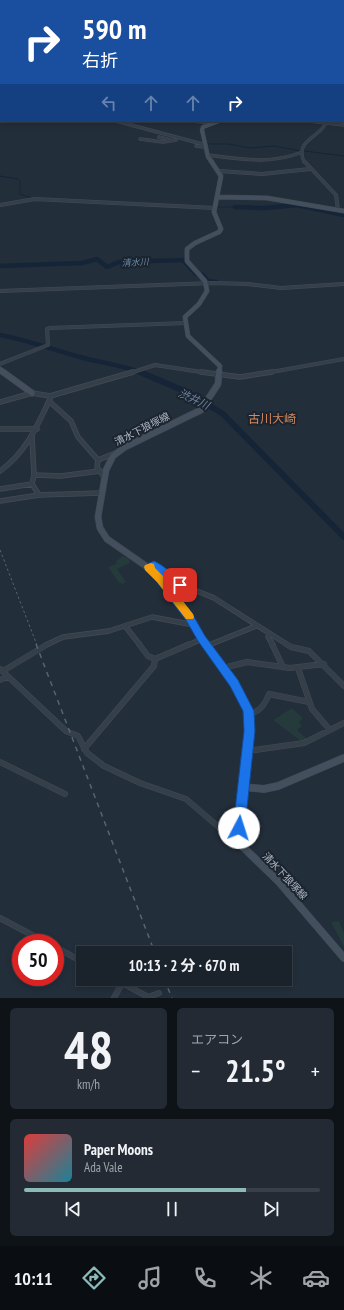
<!DOCTYPE html>
<html lang="ja">
<meta charset="utf-8">
<style>
body{margin:0;font-family:"PT Sans Narrow","Noto Sans JP",sans-serif;background:#232a34;color:#f1f3f6;height:100vh;display:flex;flex-direction:column;font-size:15px;white-space:nowrap}
*{box-sizing:border-box;margin:0}
p{font-size:13px;color:#9fa4a9}
.icon{flex:none;width:22px;height:22px;fill:none;stroke:currentColor;stroke-width:2;stroke-linecap:round;stroke-linejoin:round}
.map{position:relative;height:998px;overflow:hidden}
.panel{display:flex;flex-direction:column;gap:10px;padding:10px;background:#0e1318;flex:1}
.panel>*{flex:none}
.hud{position:absolute;left:0px;top:0px;width:344px;height:122px;box-shadow:0 2px 6px #0003,0 0 0 1px #383f48;background:#1a4fa0;color:#fff;overflow:hidden}
.speed{position:absolute;left:12px;top:934px;display:flex;gap:8px;font-size:20px;font-weight:700;text-align:center}
.speed>*{display:grid;place-content:center;width:52px;height:52px;border-radius:50%;background:#1a222c;box-shadow:0 2px 6px #0003,0 0 0 1px #383f48;line-height:1}
.speed .limit{border:6px solid #d22;background:#fff;color:#111}
.pin{position:absolute;display:grid;place-items:center;width:34px;height:34px;color:#fff;margin:-17px;border-radius:8px;box-shadow:0 2px 6px #0006}
.me{position:absolute;width:44px;margin:-22px;rotate:5deg;stroke-linejoin:round;filter:drop-shadow(0 0 3px #0008)}
.turn{display:flex;align-items:center;gap:14px;height:84px;padding:0 16px;font-size:18px}
.turn .icon{width:52px;height:52px;stroke-width:2.5}
.turn b{display:block;font-size:28px;line-height:34px}
.lanes{display:flex;align-items:center;height:38px;padding:0 16px;background:#0003;justify-content:center;gap:20px;direction:ltr}
.lanes .off{opacity:.35}
.big{font-size:30px;font-weight:700;line-height:1.1}
.panel .card{flex:1;display:flex;flex-direction:column;justify-content:center;gap:6px;min-width:0;padding:0 14px;border-radius:6px;background:#232a34}
.panel .dial{align-items:center;gap:0}
.dial b{font-size:52px;line-height:1}
.song{display:flex;align-items:center;gap:12px}
.cover{width:48px;height:48px;border-radius:6px;background:linear-gradient(135deg,hsl(0 70% 55%),hsl(190 70% 35%))}
.played{height:4px;border-radius:2px;background:linear-gradient(90deg,#8bbbb9 75%,#383f48 75%)}
.keys{display:flex;justify-content:space-around;direction:ltr}
.heat{display:flex;justify-content:space-between;align-items:center;font-size:22px;direction:ltr}
.panel .tiles{flex:1;display:grid;gap:10px;grid-template-columns:1fr 1fr}
.card:last-child{grid-column:span 2}
.trip{position:absolute;left:76px;top:946px;width:216px;height:40px;border-radius:0px;background:#1a222c;box-shadow:0 2px 6px #0003,0 0 0 1px #383f48;font-weight:700;line-height:40px;text-align:center}
.tabs{display:flex;height:64px;justify-content:space-around;align-items:center;background:#0a0e12;color:#9fa4a9}
.tabs .icon{width:28px;height:28px}
.tabs .active{color:#8bbbb9}
.tabs b{font-size:18px;color:#f1f3f6}
.map>svg:first-child{display:block}
</style>
<div class="map">
<svg width="344" height="998" viewBox="0 0 344 998">
<rect width="100%" height="100%" fill="#222e3a"/>
<path fill="#243a3b" d="M123 556 129 559 130 563 117 569 126 582 123 584 118 582 108 567 116 564 117 560Z
M292 708 303 718 299 722 302 726 297 730 307 739 302 742 273 720Z
M339 921 344 933V947L331 922Z"/>
<g fill="none" stroke-linecap="round" stroke-linejoin="round">
<path stroke="#152537" stroke-width="1" d="M207 144H229L250 148 274 146 301 151
M304 151 344 156
M0 176 18 179 20 181V194L31 198
M216 207H235"/>
<path stroke="#152537" stroke-width="4.5" d="M235 207 265 208 297 205 344 215
M0 266 82 263 97 259 107 267 119 262 183 260 196 274
M203 275 208 281 217 282
M0 335C28 340 53 350 80 357 101 363 122 365 143 373"/>
<path stroke="#152537" stroke-width="6" d="M140 372 189 393 223 414 344 537"/>
<defs>
<path id="street-far3" d="M18 0 42 1
M185 0 192 1
M339 0 341 1
M116 121 206 145
M192 121 213 123
M309 121 344 125
M159 137 170 140
M140 139 163 142 176 140
M196 146 204 147
M208 155C240 159 271 165 302 152
M304 162C294 139 321 138 327 121"/>
<path id="street-far2" d="M304 161 336 195 338 210
M219 171 262 174 310 169
M0 205 35 199 215 208
M0 291 213 283 248 284 281 288 344 284
M0 364 48 345 47 329 50 328 186 323
M130 373 155 365 208 373
M266 373 344 359"/>
<path id="street-far1" d="M201 372 240 377 272 372
M49 401 71 421 78 437 98 460 118 452
M0 402 32 393 50 396 133 372
M0 429H37
M32 437 34 475
M98 460 97 467 104 477
M0 471C26 453 37 426 50 399
M32 484 39 495
M0 489 32 484 34 475 61 476 100 471
M0 501 39 495 101 493
M148 567 154 565 175 582 214 598 288 645
M125 626 140 645
M270 634 268 637 273 645
M46 645 63 637 109 631 152 617 194 625
M188 645 202 639
M209 645 256 626"/>
<path id="street" d="M139 644 148 656 155 659 190 644
M272 644 283 667
M286 644 291 647 309 651 344 686
M207 646 212 644
M223 668 247 662 290 668 324 664
M298 668 312 709 330 730
M0 669 66 731 78 736 87 753 104 766 140 783 186 799 235 841 241 842
M3 671 48 644
M0 680 7 677
M249 714C260 712 265 704 269 694L309 702
M84 749 154 666 155 659
M248 751 304 743 344 723
M0 762 65 794
M0 918 47 943
M55 947 83 962
M115 979 148 997 159 993
M114 998 122 983"/>
<path id="secondary-far3" d="M212 162 208 157 202 130 203 127 219 121"/>
<path id="secondary-far2" d="M211 161 221 176 214 212 221 229 219 232 195 243 187 249V261L205 281 207 291 199 304 185 317 188 336 220 366 219 373
M217 197 267 198 344 211
M0 369 5 373"/>
<path id="secondary-far1" d="M3 372 32 393
M206 645 190 617 156 573 107 539 100 528 98 517 106 470 113 456 125 447 201 410 218 384 219 372"/>
<path id="secondary" d="M206 644C222 667 247 693 250 722L239 838 243 847 279 882 344 958
M243 787 264 789 278 786 344 758"/>
<path id="highway" d="M0 69H1V71H0Z
M334 121H344V123Z"/>
</defs>
<use href="#street-far3" stroke="#424b56" stroke-width="3.5"/>
<use href="#street-far2" stroke="#424b56" stroke-width="4"/>
<use href="#street-far1" stroke="#424b56" stroke-width="5.5"/>
<use href="#street" stroke="#424b56" stroke-width="6"/>
<use href="#secondary-far3" stroke="#424b56" stroke-width="4.5"/>
<use href="#secondary-far2" stroke="#424b56" stroke-width="5"/>
<use href="#secondary-far1" stroke="#424b56" stroke-width="7"/>
<use href="#secondary" stroke="#424b56" stroke-width="8"/>
<use href="#highway" stroke="#404a55" stroke-width="1"/>
<use href="#street-far3" stroke="#353f4a" stroke-width="2.5"/>
<use href="#street-far2" stroke="#353f4a" stroke-width="3"/>
<use href="#street-far1" stroke="#353f4a" stroke-width="4"/>
<use href="#street" stroke="#353f4a" stroke-width="5"/>
<use href="#secondary-far3" stroke="#434f5d" stroke-width="3.5"/>
<use href="#secondary-far2" stroke="#434f5d" stroke-width="4"/>
<use href="#secondary-far1" stroke="#434f5d" stroke-width="5.5"/>
<use href="#secondary" stroke="#434f5d" stroke-width="7"/>
<use href="#highway" fill="#706252" fill-rule="evenodd"/>
<path stroke="#576471" stroke-width="1" stroke-dasharray="2.5 2.5" stroke-linecap="butt" d="M0 550 37 645"/>
<path stroke="#576471" stroke-width="1.5" stroke-dasharray="5 5" stroke-linecap="butt" d="M36 644 155 953
M164 979 172 998"/>
</g>
<path fill="#1a73e8" stroke="#114b97" d="M154 561C160 563 182 580 185 585L180 588 168 582 193 615 205 636 238 680 254 711 255 731 245 828 244 832 239 834 235 832 233 828 244 731 243 711 230 686 198 641 186 620 157 582 145 570 144 567 145 565Z"/>
<path fill="#f59e0b" d="M151 563 154 564 155 568 164 577 193 614 194 617 193 619H186L157 582 145 570 144 567 145 565Z"/>
<g text-anchor="middle" dominant-baseline="central" stroke-width="4" stroke-linejoin="round" paint-order="stroke">
<g font-size="9" font-style="italic" fill="#6987a5" stroke="#1b242f">
<text transform="translate(135 262) rotate(-3)">清水川</text>
</g>
<g font-size="10" fill="#b0bac6" stroke="#1b242f">
<text transform="translate(142 429) rotate(-27)">清水下狼塚線</text>
<text transform="translate(285 876) rotate(47)">清水下狼塚線</text>
</g>
<g font-size="11" font-style="italic" fill="#6987a5" stroke="#1b242f">
<text transform="translate(194 399) rotate(25)">渋井川</text>
</g>
<g font-size="12" fill="#d3895e" stroke="#1b242f">
<text x="272" y="418">古川大崎</text>
</g>
</g>
</svg>
<div class="speed"><div class="limit">50</div></div>
<div class="pin" style="left:180px;top:585px;background:#d93025"><svg class="icon" aria-label="arrive" viewBox="0 0 24 24"><path d="M6 21V4h12l-3 4 3 4H6"/></svg></div>
<svg class="me" style="left:239px;top:828px" viewBox="-20 -20 40 40"><circle r="19" fill="#fff"/><path d="M0-13L10 11 0 6-10 11z" fill="#1a73e8"/></svg>
<div class="trip">10:13 · 2 分 · 670 m</div>
<div class="hud">
<div class="turn"><svg class="icon" aria-label="right" viewBox="0 0 24 24"><path d="M7 20v-9h11M14 6l5 5-5 5"/></svg><div><b>590 m</b>右折</div></div>
<div class="lanes"><svg class="icon off" aria-label="left" viewBox="0 0 24 24"><path d="M17 20v-9H6M10 6l-5 5 5 5"/></svg><svg class="icon off" aria-label="ahead" viewBox="0 0 24 24"><path d="M12 20V5M6 11l6-6 6 6"/></svg><svg class="icon off" aria-label="ahead" viewBox="0 0 24 24"><path d="M12 20V5M6 11l6-6 6 6"/></svg><svg class="icon" aria-label="right" viewBox="0 0 24 24"><path d="M7 20v-9h11M14 6l5 5-5 5"/></svg></div>
</div>
</div>
<section class="panel">
<div class="tiles">
<div class="card dial"><b>48</b><p>km/h</p></div>
<div class="card"><p>エアコン</p>
<div class="heat"><a>−</a><b class="big">21.5°</b><a>+</a></div>
</div>
<div class="card">
<div class="song"><i class="cover"></i><div><b>Paper Moons</b><p>Ada Vale</p></div></div>
<div class="played"></div>
<div class="keys"><svg class="icon" aria-label="previous" viewBox="0 0 24 24"><path d="M18 5L8 12l10 7zM5 5v14"/></svg><svg class="icon" aria-label="pause" viewBox="0 0 24 24"><path d="M8 5v14M16 5v14"/></svg><svg class="icon" aria-label="next" viewBox="0 0 24 24"><path d="M6 5l10 7-10 7zM19 5v14"/></svg></div>
</div>
</div>
</section>
<nav class="tabs">
<b>10:11</b>
<svg class="icon active" aria-label="directions" viewBox="0 0 24 24"><path d="M12 3l9 9-9 9-9-9zM9 14v-3h6M13 9l2 2-2 2"/></svg>
<svg class="icon" aria-label="music" viewBox="0 0 24 24"><path d="M9 18V5l10-2v13"/><circle cx="6" cy="18" r="3"/><circle cx="16" cy="16" r="3"/></svg>
<svg class="icon" aria-label="phone" viewBox="0 0 24 24"><path d="M5 4h4l2 5-3 2q2 4 5 5l2-3 5 2v4C11 20 4 13 5 4z"/></svg>
<svg class="icon" aria-label="climate" viewBox="0 0 24 24"><path d="M12 3v18M4 7l16 10M4 17L20 7"/></svg>
<svg class="icon" aria-label="car" viewBox="0 0 24 24"><path d="M5 17H2v-5l4-1 3-4h7l3 4 3 1v5h-3M9 17h6M6 11h13"/><circle cx="7" cy="17" r="2"/><circle cx="17" cy="17" r="2"/></svg>
</nav>
